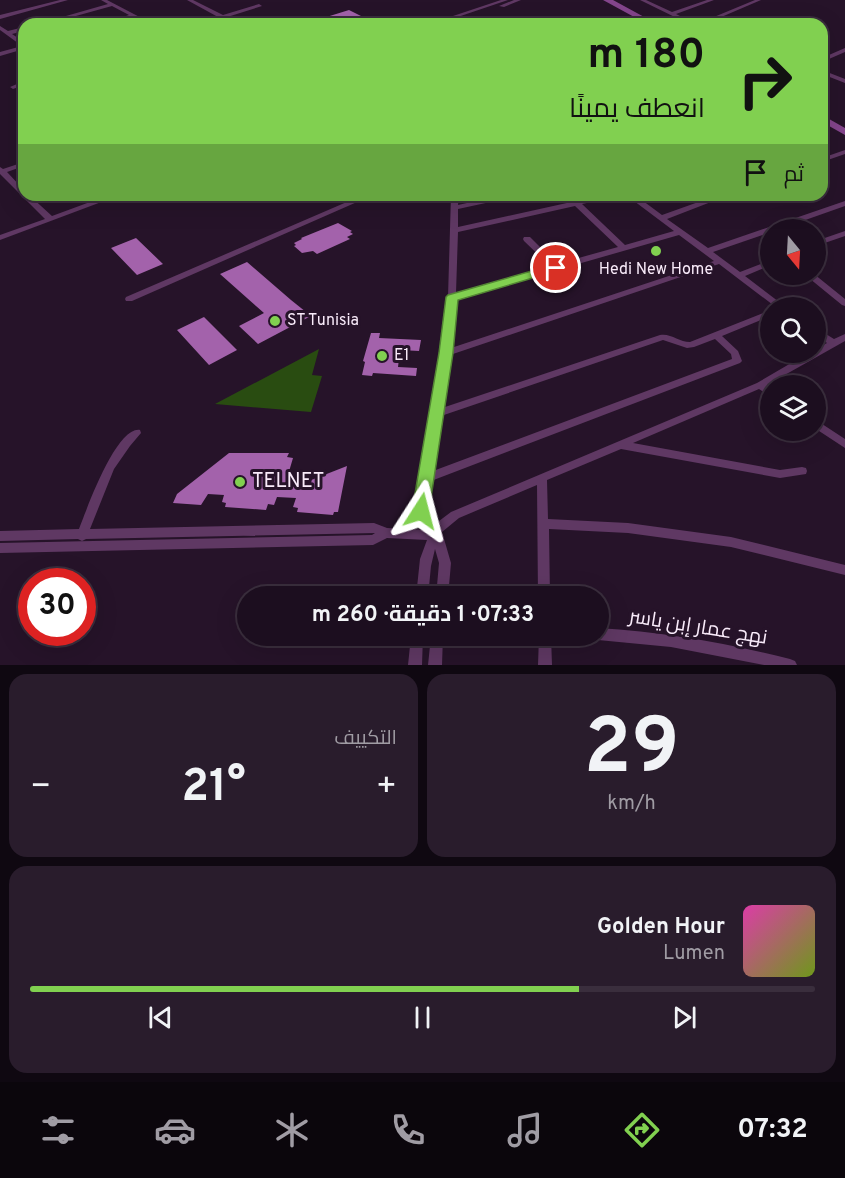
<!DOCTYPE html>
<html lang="ar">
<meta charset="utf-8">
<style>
body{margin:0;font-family:Overpass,Cairo,sans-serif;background:#291c2c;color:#f1f3f6;direction:rtl;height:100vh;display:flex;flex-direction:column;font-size:22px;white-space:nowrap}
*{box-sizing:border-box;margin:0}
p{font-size:20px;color:#a09ca4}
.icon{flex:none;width:33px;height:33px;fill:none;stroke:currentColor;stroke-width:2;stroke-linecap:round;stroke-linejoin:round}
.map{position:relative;height:665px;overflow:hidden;direction:ltr}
.details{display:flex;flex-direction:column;gap:9px;padding:9px;background:#0f0811;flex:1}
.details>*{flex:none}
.hud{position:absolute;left:18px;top:18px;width:810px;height:183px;border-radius:18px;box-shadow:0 6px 24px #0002,0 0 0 2px #3a2e3d;direction:rtl;background:#81d050;color:#111;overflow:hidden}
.needle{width:39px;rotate:162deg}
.controls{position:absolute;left:760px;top:219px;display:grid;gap:12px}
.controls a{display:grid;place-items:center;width:66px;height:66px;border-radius:50%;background:#1c0e1f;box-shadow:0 6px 24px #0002,0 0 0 2px #3a2e3d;font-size:30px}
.speed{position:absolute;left:18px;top:568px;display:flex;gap:12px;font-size:30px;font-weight:700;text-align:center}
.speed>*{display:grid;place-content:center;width:78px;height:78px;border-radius:50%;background:#1c0e1f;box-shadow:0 6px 24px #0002,0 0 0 2px #3a2e3d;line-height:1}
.speed .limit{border:9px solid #d22;background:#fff;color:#111}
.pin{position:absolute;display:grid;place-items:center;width:51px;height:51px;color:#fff;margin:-26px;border:3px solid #fff;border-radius:50%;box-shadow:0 2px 6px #0007}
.me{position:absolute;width:66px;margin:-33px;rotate:9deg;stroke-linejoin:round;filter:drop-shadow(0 0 4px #0008)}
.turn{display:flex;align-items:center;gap:21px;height:126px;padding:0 24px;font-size:27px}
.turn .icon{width:78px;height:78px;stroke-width:2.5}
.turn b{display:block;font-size:42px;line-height:51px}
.then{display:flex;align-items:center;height:57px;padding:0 24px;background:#0003;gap:12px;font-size:22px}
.big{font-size:45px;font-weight:700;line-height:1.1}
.details .card{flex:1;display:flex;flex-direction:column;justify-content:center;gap:9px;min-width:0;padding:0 21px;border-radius:18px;background:#291c2c}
.details .dial{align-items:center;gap:0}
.dial b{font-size:78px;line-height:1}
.song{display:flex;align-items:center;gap:18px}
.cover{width:72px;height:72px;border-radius:9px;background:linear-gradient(135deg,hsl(320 70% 55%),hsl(80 70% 35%))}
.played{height:6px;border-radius:3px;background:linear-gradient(90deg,#81d050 70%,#3a2e3d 70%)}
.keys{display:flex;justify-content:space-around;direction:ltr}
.heat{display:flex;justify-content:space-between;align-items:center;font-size:33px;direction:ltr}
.details .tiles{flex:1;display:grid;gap:9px;grid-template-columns:1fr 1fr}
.card:last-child{grid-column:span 2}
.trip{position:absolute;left:237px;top:586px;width:372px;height:60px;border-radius:30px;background:#1c0e1f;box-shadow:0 6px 24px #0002,0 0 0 2px #3a2e3d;font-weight:700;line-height:60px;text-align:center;direction:rtl}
.tabs{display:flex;height:96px;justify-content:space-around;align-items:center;background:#0b060c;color:#a09ca4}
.tabs .icon{width:42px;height:42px}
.tabs .current{color:#81d050}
.tabs b{font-size:27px;color:#f1f3f6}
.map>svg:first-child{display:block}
</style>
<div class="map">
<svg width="845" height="665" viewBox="0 0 845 665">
<rect width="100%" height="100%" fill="#261329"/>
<path fill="#294c11" d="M319 349 312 375 322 376 311 412 215 404Z"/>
<path fill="#a362ab" d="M349 10 367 19 353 24H330L320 19Z
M338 223 352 231 350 232 353 234 347 237 350 239 317 254 313 251 302 253 294 246 296 245 294 243 302 239 301 238Z
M136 238 163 264 137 275 111 248Z
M247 262 291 300 311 316 258 344 239 326 264 313 220 274Z
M204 317 237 350 209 365 177 330Z
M371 333H380L379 338 421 340 419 351 400 350 398 367 417 368 416 376 373 373 372 376 362 375 365 362 363 361Z
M229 453H289L287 457 293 458 285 485 296 486 347 466 338 512H334L333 515 297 512 298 508 293 507 296 498 277 497 274 505 268 504 266 510 225 507 226 503 222 502 224 495 208 494 201 505 173 503 177 494Z"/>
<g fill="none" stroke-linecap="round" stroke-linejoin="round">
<path fill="#5f3863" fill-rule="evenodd" d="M60 0H68L0 19V15Z
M101 0H107L153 24H146L133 18 111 24H102L129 15 112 6 47 24H38L108 4Z
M187 0H193L223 15 259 4 262 6 205 24H196L218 17Z
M501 0H508L437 24H429Z
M514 0H521L504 7 499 6Z
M640 0H646L672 12 707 0H714L676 14 696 24H689Z
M755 0H761L705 24H697Z
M0 26 8 31 24 27V31L12 34 24 42V49L0 56V52L22 46 0 30Z
M845 48V52L822 62V58Z
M822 70 845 79V83L822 74Z
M24 81V85L13 89 10 87Z
M845 150V154L822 162V158Z
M24 162V166L7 172 24 190V195H29L52 216 109 195H120L0 240V235L45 219 0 174V167L3 169Z
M363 195H373L132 301H126L125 299 126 297Z
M451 195H459L458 205 503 195H517L513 197 458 209V227L603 195H617L616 197 582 204 625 245 674 231 626 195H635L662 215 718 195H729L667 219 708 248 845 201V206L777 230H771V232L713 252 740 272 771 260V265L745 276 787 308H777L719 264 450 355 442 408 660 335C671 333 679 342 690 342L771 310V316L722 336 738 351 742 361 740 363 431 481 427 510 428 513 439 521 451 512 757 383 810 352H816V349L827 343 816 335V328L834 339 845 334V341L767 385 771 388V397L759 389 633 443 780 470 802 467 806 468 807 471 806 474 780 478 621 449 547 480 548 519 628 523 731 537 845 565V575L731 547 628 533 549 529 550 597H538L537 485 459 518 442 532 451 563 448 597H436L439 563 435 549 431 566 428 597H416L420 559 427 540 387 538 373 545 0 553V543L372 535 375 533 86 539 82 541 78 539 0 541V531L79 529C86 511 116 426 140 430L141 433 130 446 114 469 90 529 374 523 387 528 430 530 431 528 419 519 415 510 441 353 448 297ZM575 206 618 247 557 264 530 237H524L523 239 524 241 550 266 456 293 458 232ZM679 235 714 261 451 348 456 299ZM715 339 731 354 732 359 433 471 441 416 663 340 687 348 694 347Z
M845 231V236L816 246V241Z
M804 274H814L845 299V306L842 305Z
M816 420 845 439V448L816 429Z
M598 628C664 632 727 643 790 659L795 661 797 665H764L671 647 598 640 594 638 593 636H598Z
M411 636H423L422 665H408Z
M431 636H443L442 665H428Z
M539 636H551L552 665H538Z"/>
<path fill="#84458c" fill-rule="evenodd" d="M603 0H613L657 24H647Z
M822 115 845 128V135L822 122Z"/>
</g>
<path fill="#81d050" stroke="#548734" stroke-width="1.5" d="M556 264 560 265 562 268 560 270 458 300 453 353 429 511 427 516 421 518 415 516 412 511 439 353 446 297 448 295Z"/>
<g fill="#81d050" stroke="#261329" stroke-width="2">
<circle cx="656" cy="251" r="6"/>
<circle cx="275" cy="321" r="6"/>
<circle cx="382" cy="356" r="6"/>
<circle cx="240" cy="482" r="6"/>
</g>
<g text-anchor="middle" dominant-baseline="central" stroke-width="6" stroke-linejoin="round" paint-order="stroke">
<g font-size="16" fill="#f9ebfa" stroke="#261329" text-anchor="start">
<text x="656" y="270" text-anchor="middle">Hedi New Home</text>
<text x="287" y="321">ST Tunisia</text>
<text x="394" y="356">E1</text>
</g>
<g font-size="20" fill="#f9ebfa" stroke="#261329" text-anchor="start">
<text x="252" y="482">TELNET</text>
</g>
<g font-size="20" fill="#f9ebfa" stroke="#261329">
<text transform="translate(698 628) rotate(9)">نهج عمار إبن ياسر</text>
</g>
</g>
</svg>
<div class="controls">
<a><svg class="needle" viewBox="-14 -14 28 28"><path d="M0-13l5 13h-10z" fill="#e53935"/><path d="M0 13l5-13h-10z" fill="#a09ca4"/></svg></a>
<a><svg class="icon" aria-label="search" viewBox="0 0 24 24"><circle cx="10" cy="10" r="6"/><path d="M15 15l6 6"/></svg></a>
<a><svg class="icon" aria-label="layers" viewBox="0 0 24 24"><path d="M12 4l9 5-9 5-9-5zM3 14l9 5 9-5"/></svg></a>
</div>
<div class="speed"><div class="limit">30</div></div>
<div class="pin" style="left:556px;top:268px;background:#d93025"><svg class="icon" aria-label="arrive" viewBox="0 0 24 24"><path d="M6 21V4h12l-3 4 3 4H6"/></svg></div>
<svg class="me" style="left:421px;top:511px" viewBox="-20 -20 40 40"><path d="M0-17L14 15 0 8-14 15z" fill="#81d050" stroke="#fff" stroke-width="4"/></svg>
<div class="trip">07:33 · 1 دقيقة · 260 m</div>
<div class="hud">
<div class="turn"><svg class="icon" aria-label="right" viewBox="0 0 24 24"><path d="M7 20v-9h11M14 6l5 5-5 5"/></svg><div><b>180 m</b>انعطف يمينًا</div></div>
<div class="then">ثم<svg class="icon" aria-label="arrive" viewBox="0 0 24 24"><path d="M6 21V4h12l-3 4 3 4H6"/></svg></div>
</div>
</div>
<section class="details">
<div class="tiles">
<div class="card dial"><b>29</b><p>km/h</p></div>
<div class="card"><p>التكييف</p>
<div class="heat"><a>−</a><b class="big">21°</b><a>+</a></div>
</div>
<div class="card">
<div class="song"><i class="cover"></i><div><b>Golden Hour</b><p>Lumen</p></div></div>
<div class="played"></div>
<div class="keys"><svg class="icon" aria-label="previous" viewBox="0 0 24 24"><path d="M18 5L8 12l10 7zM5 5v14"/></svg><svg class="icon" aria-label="pause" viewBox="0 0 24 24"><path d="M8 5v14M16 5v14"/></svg><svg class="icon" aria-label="next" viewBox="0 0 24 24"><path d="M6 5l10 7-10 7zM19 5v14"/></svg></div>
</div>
</div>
</section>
<nav class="tabs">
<b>07:32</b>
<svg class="icon current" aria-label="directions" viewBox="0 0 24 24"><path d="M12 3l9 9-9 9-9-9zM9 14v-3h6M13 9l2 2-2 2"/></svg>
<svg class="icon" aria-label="music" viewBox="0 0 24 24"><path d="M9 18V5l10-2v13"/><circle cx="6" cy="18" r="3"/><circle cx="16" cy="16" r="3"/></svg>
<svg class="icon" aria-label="phone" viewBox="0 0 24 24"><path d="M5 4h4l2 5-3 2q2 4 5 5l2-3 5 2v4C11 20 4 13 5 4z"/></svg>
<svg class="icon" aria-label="climate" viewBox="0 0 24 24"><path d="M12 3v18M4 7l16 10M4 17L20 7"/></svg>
<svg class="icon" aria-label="car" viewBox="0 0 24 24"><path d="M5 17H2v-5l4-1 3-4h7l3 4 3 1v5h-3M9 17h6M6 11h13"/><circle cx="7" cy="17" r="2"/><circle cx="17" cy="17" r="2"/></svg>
<svg class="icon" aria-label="filters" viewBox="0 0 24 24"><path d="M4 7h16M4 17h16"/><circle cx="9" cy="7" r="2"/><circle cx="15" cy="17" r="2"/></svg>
</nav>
